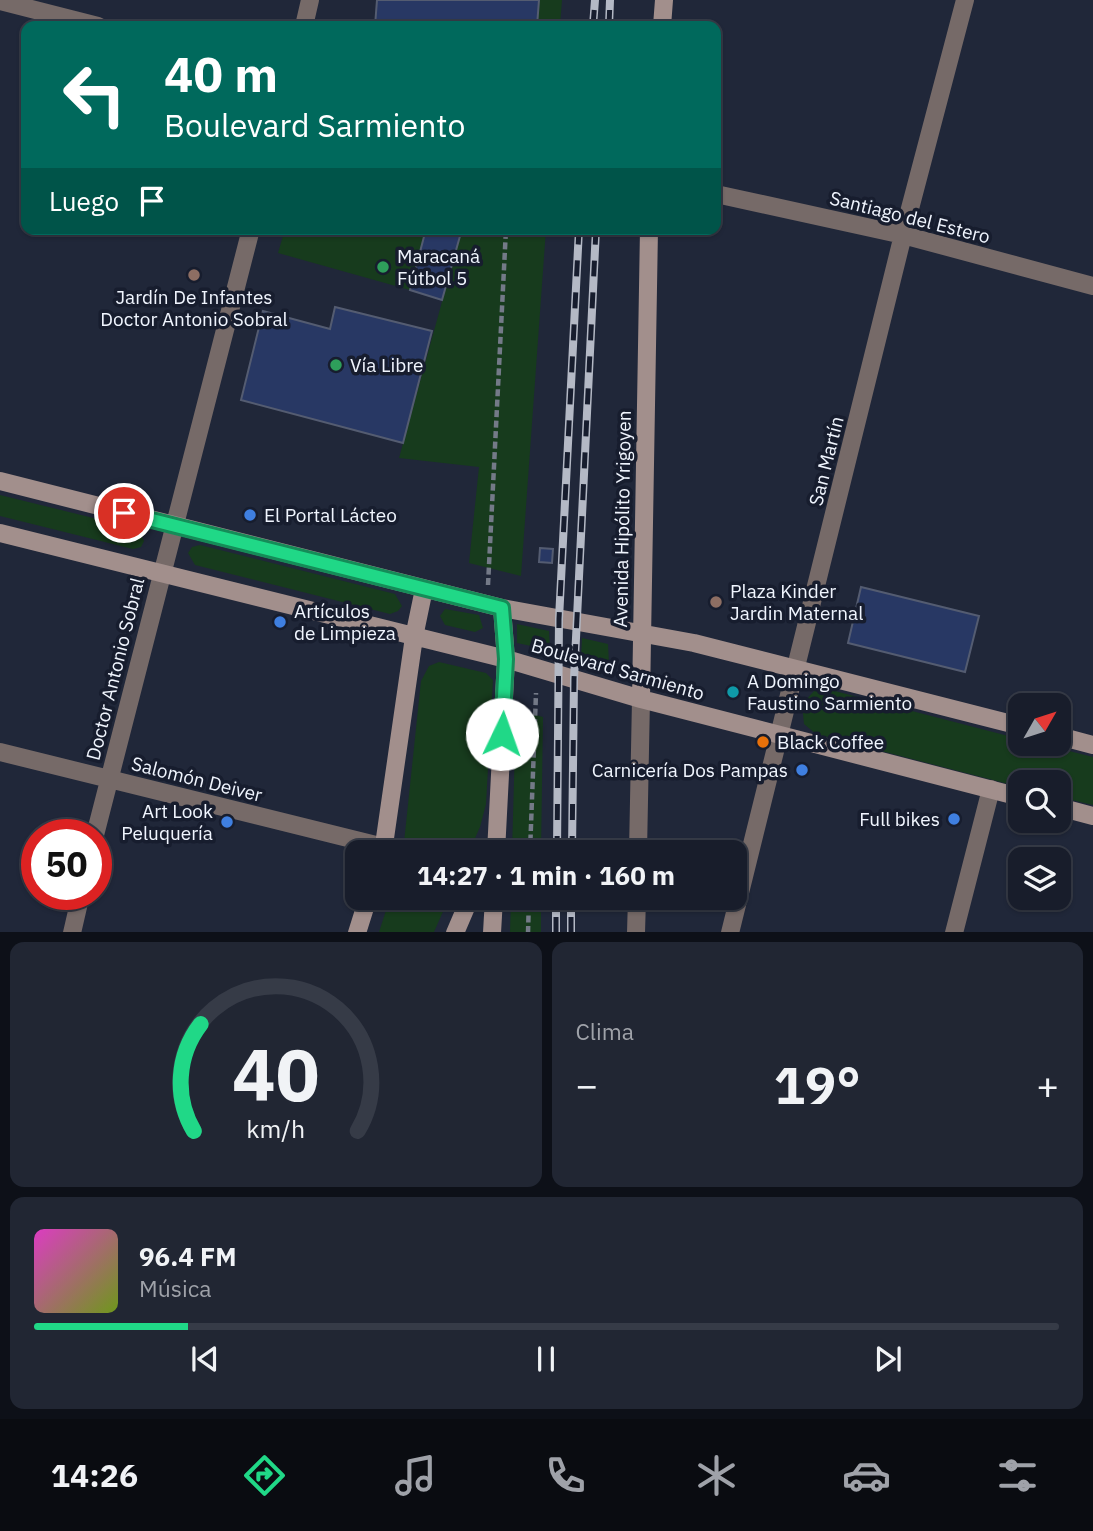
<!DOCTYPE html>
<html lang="es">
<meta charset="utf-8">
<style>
body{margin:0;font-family:"IBM Plex Sans",sans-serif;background:#212633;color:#f1f3f6;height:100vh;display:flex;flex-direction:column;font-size:26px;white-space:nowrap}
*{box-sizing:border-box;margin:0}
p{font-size:23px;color:#9fa2a9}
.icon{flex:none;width:38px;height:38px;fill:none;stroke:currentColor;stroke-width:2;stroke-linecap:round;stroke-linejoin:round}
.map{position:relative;height:932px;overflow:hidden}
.details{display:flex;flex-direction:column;gap:10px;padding:10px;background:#0d1018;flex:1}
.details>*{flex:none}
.guide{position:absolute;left:21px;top:21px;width:700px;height:214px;border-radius:14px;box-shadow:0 2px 5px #0004,0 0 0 2px #363b47;background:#00695c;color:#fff;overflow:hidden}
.needle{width:46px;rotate:51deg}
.tools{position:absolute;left:1008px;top:693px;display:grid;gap:14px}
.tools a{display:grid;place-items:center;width:63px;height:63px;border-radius:14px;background:#181d2b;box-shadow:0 2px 5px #0004,0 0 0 2px #363b47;font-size:35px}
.speed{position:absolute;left:21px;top:819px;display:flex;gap:14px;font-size:35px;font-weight:700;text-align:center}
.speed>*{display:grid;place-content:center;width:91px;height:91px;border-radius:50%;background:#181d2b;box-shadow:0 2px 5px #0004,0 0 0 2px #363b47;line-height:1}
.speed .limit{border:10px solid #d22;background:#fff;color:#111}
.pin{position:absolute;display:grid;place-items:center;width:60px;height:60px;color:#fff;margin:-30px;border:4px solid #fff;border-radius:50%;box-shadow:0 2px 7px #0007}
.me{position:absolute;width:77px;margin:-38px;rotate:3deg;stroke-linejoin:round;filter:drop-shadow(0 0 5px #0008)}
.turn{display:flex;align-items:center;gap:24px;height:147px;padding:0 28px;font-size:32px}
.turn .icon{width:91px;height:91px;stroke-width:2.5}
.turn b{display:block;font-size:49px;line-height:60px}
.then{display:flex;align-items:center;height:66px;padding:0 28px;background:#0003;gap:14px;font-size:26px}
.big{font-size:52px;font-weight:800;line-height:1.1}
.details .widget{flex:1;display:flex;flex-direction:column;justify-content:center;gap:10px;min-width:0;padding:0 24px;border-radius:14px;background:#212633}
.details .dial{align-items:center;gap:0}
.dial svg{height:182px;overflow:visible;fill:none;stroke:#363b47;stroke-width:7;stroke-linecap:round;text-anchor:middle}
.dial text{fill:#f1f3f6;stroke:none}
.song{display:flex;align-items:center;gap:21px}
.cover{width:84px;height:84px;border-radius:10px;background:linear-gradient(135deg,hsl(310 70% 55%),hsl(80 70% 35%))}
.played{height:7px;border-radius:4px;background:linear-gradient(90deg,#20d887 15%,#363b47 15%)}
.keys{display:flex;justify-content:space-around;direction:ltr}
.heat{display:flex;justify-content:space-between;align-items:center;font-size:38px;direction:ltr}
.details .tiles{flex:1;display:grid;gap:10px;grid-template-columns:1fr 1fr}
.widget:last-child{grid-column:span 2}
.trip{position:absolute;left:345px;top:840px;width:402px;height:70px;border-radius:14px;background:#181d2b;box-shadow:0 2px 5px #0004,0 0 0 2px #363b47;font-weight:800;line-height:70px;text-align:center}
.menu{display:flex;height:112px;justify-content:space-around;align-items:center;background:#0a0c11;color:#9fa2a9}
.menu .icon{width:49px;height:49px}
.menu .selected{color:#20d887}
.menu b{font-size:32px;color:#f1f3f6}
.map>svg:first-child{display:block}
</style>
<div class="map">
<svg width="1093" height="933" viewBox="0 0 1093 933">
<rect width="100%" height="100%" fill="#202739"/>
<path fill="#173b1d" d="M539 0H562L560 26H537Z
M285 229H426L410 290 278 253Z
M462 229H546L521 576 469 563 479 467 399 458Z
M0 495 138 529 144 541 141 547 133 549 0 516Z
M200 545 395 594 402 606 398 611 390 614 195 565 188 553 192 547Z
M445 609 479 615 483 628 475 632 445 625 440 616Z
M517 624 549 631 550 650 517 643Z
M582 638 608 644 609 664 581 658Z
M439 662 486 673 493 680 486 804 480 827 469 852H403L421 681 429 666Z
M827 689 1020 739V744H1041L1093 757V805L1059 797V782H1020V787L816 734 804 724 802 704 815 690Z
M516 710 543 717 541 852H512Z
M390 898H449L434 932H379Z
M511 898H541V932H510Z"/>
<path fill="#283864" stroke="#545c71" stroke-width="2" d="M377 0H539L537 26H375Z
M426 229H462L442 300 410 290Z
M335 307 432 331 403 443 241 400 263 311 330 329Z
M540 548 553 549 552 563 539 562Z
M861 587 979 616 965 672 848 643Z"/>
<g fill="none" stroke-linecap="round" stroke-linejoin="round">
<path stroke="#747a88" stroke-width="4.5" stroke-dasharray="7 3.5" stroke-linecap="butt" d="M488 585 506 229
M530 852 536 693
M528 933 529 898"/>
<path stroke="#766a68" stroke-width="18" d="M0 1 98 26
M304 26 310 0
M716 194 903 235 1093 286
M0 752 384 847
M95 835 251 229
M638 852 641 699
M72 933 81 894
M636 933 637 898
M730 933 903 235 965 0
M954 933 991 789"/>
<path stroke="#a28f8c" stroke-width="18" d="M662 26 664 0
M0 481 502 608 694 643 1020 726
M0 533 506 659 641 699 1020 797
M641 699 649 229
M1059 736 1093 745
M1059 807 1093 816
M383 852 414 637 424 589
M496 852 506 659 502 608
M357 933 368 898
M455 933 470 898
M492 933 494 898"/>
<defs>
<path id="rail" d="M593 26 595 0
M609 26 610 0
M557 852 559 619 579 229
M572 852 574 679 596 229
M556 933V898
M571 933V898"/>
</defs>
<use href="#rail" stroke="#b4b9c5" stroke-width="8"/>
<use href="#rail" stroke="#171d2e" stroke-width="5" stroke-dasharray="16" stroke-linecap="butt"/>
</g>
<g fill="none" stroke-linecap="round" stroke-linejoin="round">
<defs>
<path id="route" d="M124 513 502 608 506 659 502 734"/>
</defs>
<use href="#route" stroke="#158c58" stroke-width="18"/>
<use href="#route" stroke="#20d887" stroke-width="12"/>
</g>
<g fill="#2e9e5b" stroke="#171d2e" stroke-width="2.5">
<circle cx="383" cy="267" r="7"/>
<circle cx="336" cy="365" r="7"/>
</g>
<g fill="#8d6e63" stroke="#171d2e" stroke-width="2.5">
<circle cx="194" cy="275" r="7"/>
<circle cx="716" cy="602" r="7"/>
</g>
<g fill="#3f7fe0" stroke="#171d2e" stroke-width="2.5">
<circle cx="250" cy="515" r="7"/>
<circle cx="280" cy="622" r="7"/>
<circle cx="802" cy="770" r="7"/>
<circle cx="954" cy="819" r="7"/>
<circle cx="227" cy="822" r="7"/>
</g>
<circle fill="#0f9aa8" stroke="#171d2e" stroke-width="2.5" cx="733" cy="692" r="7"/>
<circle fill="#e8710a" stroke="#171d2e" stroke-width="2.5" cx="763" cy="742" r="7"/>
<g text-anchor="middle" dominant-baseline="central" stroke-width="7" stroke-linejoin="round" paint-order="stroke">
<g font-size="19" fill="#f0f5fe" stroke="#171d2e">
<text transform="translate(910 217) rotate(14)">Santiago del Estero</text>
<text transform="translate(826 461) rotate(-76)">San Martín</text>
<text transform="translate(622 519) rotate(-89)">Avenida Hipólito Yrigoyen</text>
<text transform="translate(115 669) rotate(-76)">Doctor Antonio Sobral</text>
<text transform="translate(618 669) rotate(16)">Boulevard Sarmiento</text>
<text transform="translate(197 779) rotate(14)">Salomón Deiver</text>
</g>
<g font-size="19" fill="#f0f5fe" stroke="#171d2e" text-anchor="start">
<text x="397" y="256">Maracaná<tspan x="397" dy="22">Fútbol 5</tspan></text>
<text x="194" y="297" text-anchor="middle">Jardín De Infantes<tspan x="194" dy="22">Doctor Antonio Sobral</tspan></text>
<text x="350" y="365">Vía Libre</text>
<text x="264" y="515">El Portal Lácteo</text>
<text x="730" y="591">Plaza Kinder<tspan x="730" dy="22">Jardin Maternal</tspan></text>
<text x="294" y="611">Artículos<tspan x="294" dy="22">de Limpieza</tspan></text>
<text x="747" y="681">A Domingo<tspan x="747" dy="22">Faustino Sarmiento</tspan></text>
<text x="777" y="742">Black Coffee</text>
<text x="788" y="770" text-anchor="end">Carnicería Dos Pampas</text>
<text x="213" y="811" text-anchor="end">Art Look<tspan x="213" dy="22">Peluquería</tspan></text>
<text x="940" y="819" text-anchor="end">Full bikes</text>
</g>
</g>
</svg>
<div class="tools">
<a><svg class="needle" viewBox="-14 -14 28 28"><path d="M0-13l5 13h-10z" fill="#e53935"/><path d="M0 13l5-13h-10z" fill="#9fa2a9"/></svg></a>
<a><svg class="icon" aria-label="search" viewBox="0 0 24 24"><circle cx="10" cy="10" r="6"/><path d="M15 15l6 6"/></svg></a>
<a><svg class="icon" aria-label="layers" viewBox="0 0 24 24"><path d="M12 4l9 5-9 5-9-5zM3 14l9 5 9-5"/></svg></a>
</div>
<div class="speed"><div class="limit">50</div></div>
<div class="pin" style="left:124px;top:513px;background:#d93025"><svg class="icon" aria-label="arrive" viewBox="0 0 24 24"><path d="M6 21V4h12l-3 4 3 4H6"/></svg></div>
<svg class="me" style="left:502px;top:734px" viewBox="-20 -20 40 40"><circle r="19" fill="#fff"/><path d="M0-13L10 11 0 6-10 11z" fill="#20d887"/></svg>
<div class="trip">14:27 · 1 min · 160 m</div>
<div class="guide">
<div class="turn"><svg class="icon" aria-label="left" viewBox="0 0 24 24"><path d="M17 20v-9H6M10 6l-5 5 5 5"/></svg><div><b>40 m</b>Boulevard Sarmiento</div></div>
<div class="then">Luego<svg class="icon" aria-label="arrive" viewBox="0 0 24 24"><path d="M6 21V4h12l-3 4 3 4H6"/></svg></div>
</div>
</div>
<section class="details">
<div class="tiles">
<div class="widget dial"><svg viewBox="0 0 100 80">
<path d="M14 69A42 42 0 1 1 86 69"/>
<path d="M14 69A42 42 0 0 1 17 22" stroke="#20d887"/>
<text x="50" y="56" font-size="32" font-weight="700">40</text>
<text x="50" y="72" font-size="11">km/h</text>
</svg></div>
<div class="widget"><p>Clima</p>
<div class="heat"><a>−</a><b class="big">19°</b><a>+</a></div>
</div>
<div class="widget">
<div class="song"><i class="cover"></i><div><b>96.4 FM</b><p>Música</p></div></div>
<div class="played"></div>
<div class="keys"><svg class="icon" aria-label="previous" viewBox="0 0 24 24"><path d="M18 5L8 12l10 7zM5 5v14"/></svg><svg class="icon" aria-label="pause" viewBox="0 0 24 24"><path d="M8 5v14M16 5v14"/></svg><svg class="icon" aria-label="next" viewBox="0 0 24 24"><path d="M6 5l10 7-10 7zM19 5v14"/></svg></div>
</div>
</div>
</section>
<nav class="menu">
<b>14:26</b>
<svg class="icon selected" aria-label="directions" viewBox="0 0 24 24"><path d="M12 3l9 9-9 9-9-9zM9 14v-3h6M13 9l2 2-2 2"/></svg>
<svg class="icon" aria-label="music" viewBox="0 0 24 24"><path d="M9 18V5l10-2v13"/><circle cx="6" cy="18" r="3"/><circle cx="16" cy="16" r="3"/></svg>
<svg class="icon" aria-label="phone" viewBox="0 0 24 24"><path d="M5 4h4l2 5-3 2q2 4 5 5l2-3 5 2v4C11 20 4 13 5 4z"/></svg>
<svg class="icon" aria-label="climate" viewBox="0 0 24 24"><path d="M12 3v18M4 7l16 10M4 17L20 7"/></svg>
<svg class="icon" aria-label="car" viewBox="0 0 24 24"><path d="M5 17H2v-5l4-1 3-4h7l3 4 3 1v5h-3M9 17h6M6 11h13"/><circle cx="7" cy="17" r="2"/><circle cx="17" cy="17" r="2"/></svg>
<svg class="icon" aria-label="filters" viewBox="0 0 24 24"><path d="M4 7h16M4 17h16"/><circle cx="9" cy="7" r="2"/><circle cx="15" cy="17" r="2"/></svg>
</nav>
